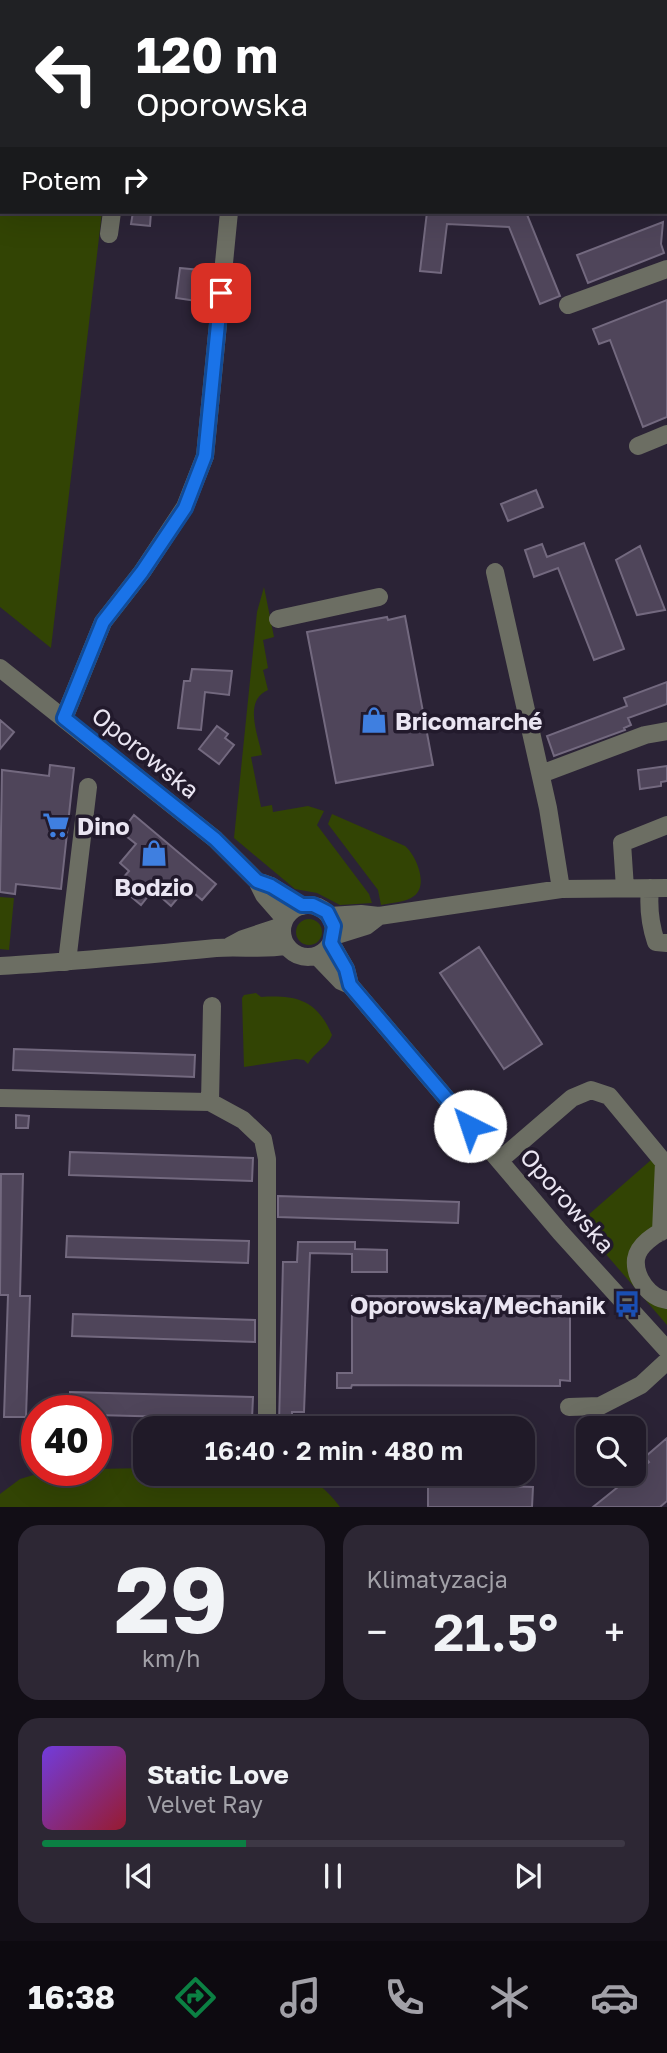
<!DOCTYPE html>
<html lang="pl">
<meta charset="utf-8">
<style>
body{margin:0;font-family:"Golos Text",sans-serif;background:#2d2734;color:#f1f3f6;height:100vh;display:flex;flex-direction:column;font-size:26px;white-space:nowrap}
*{box-sizing:border-box;margin:0}
p{font-size:23px;color:#a2a1a8}
.icon{flex:none;width:38px;height:38px;fill:none;stroke:currentColor;stroke-width:2;stroke-linecap:round;stroke-linejoin:round}
.map{position:relative;height:1507px;overflow:hidden}
.drawer{display:flex;flex-direction:column;gap:18px;padding:18px;background:#120e16;flex:1}
.drawer>*{flex:none}
.hud{position:absolute;left:0px;top:0px;width:668px;height:214px;box-shadow:0 7px 28px #0002,0 0 0 2px #3d3845;background:#202124;color:#fff;overflow:hidden}
.controls{position:absolute;left:576px;top:1416px;display:grid;gap:14px}
.controls a{display:grid;place-items:center;width:70px;height:70px;border-radius:14px;background:#201a28;box-shadow:0 7px 28px #0002,0 0 0 2px #3d3845;font-size:35px}
.speed{position:absolute;left:21px;top:1395px;display:flex;gap:14px;font-size:35px;font-weight:700;text-align:center}
.speed>*{display:grid;place-content:center;width:91px;height:91px;border-radius:50%;background:#201a28;box-shadow:0 7px 28px #0002,0 0 0 2px #3d3845;line-height:1}
.speed .limit{border:10px solid #d22;background:#fff;color:#111}
.pin{position:absolute;display:grid;place-items:center;width:60px;height:60px;color:#fff;margin:-30px;border-radius:14px;box-shadow:0 4px 10px #0006}
.me{position:absolute;width:77px;margin:-38px;rotate:319deg;stroke-linejoin:round;filter:drop-shadow(0 0 5px #0008)}
.turn{display:flex;align-items:center;gap:24px;height:147px;padding:0 21px;font-size:32px}
.turn .icon{width:91px;height:91px;stroke-width:2.5}
.turn b{display:block;font-size:49px;line-height:60px}
.then{display:flex;align-items:center;height:66px;padding:0 21px;background:#0003;gap:14px;font-size:26px}
.big{font-size:52px;font-weight:600;line-height:1.1}
.drawer .tile{flex:1;display:flex;flex-direction:column;justify-content:center;gap:10px;min-width:0;padding:0 24px;border-radius:21px;background:#2d2734}
.drawer .dial{align-items:center;gap:0}
.dial b{font-size:91px;line-height:1}
.song{display:flex;align-items:center;gap:21px}
.cover{width:84px;height:84px;border-radius:10px;background:linear-gradient(135deg,hsl(260 70% 55%),hsl(350 70% 35%))}
.played{height:7px;border-radius:4px;background:linear-gradient(90deg,#0b8043 35%,#3d3845 35%)}
.keys{display:flex;justify-content:space-around;direction:ltr}
.heat{display:flex;justify-content:space-between;align-items:center;font-size:38px;direction:ltr}
.drawer .tiles{flex:1;display:grid;gap:18px;grid-template-columns:1fr 1fr}
.tile:last-child{grid-column:span 2}
.trip{position:absolute;left:133px;top:1416px;width:402px;height:70px;border-radius:21px;background:#201a28;box-shadow:0 7px 28px #0002,0 0 0 2px #3d3845;font-weight:600;line-height:70px;text-align:center}
.tab-bar{display:flex;height:112px;justify-content:space-around;align-items:center;background:#0d0a10;color:#a2a1a8}
.tab-bar .icon{width:49px;height:49px}
.tab-bar .active{color:#0b8043}
.tab-bar b{font-size:32px;color:#f1f3f6}
.map>svg:first-child{display:block}
</style>
<div class="map">
<svg width="667" height="1507" viewBox="0 0 667 1507">
<rect width="100%" height="100%" fill="#2b2336"/>
<path fill="#324404" d="M0 0H125L2 2V212H102L51 648 0 607Z
M264 587 274 637 263 640 268 668 263 670 268 690C243 701 258 734 262 755L251 757 261 807 272 805 273 812 308 806 324 811 317 825 369 894 372 903 340 905 317 893 295 889 234 838 257 612Z
M332 814 405 846C416 855 429 885 414 896 407 902 391 903 381 905L378 890 328 824Z
M0 897 14 898 9 950 0 949Z
M296 932a13 13 0 1 1 26 0a13 13 0 1 1-26 0Z
M256 993 261 997C297 995 317 1000 332 1035 327 1048 315 1051 308 1064L304 1060 296 1059 244 1067 242 998 244 995Z
M651 1160 656 1166 655 1227 632 1249 667 1308V1325L579 1223Z
M145 1468V1474H298C314 1478 330 1493 340 1507H0V1494L20 1479 50 1470Z"/>
<path fill="#4f455a" stroke="#73697f" stroke-width="2" d="M133 212H151L150 226 131 224Z
M427 212H526L560 296 540 304 509 227 447 224 441 273 420 271Z
M663 222 661 244 664 253 588 283 577 255Z
M180 268 200 270 197 301 176 298Z
M667 300V417L643 427 610 340 599 344 593 329Z
M536 490 543 507 508 521 501 504Z
M584 543 624 649 594 660 558 568 534 577 525 550 542 544 547 557Z
M640 546 665 610 637 615 616 560Z
M405 616 433 765 336 783 307 632 387 617 388 620Z
M192 669 232 671 229 695 205 692 201 730 178 728 184 681H190Z
M667 682V704L628 718 631 725 624 728 625 730 554 756 547 736 627 706 624 698Z
M0 720 14 732 0 749Z
M217 726 228 734 225 738 234 745 219 764 199 749Z
M50 765 74 768 61 889 16 884 15 894 0 892 2 770 49 776Z
M667 766V781L661 782V786L640 789 638 770Z
M134 815 216 884 202 900 187 887 171 906 153 890 141 905 117 885 129 871 120 863 136 844 121 832Z
M479 947 542 1044 504 1069 440 973Z
M14 1049 195 1055 194 1077 13 1070Z
M16 1115 29 1116 28 1128H16Z
M70 1152 253 1158 252 1181 69 1175Z
M1 1174H23L20 1296H30L26 1417H4L8 1295H0Z
M278 1196 459 1202 458 1223 278 1217Z
M67 1236 249 1241 248 1263 66 1257Z
M298 1242H355V1249L387 1250V1272H352V1254L310 1253 304 1412H292V1424H279L283 1262H297Z
M352 1296H561L560 1303 570 1302V1381L560 1380V1386L352 1385 351 1388H337V1373H352Z
M73 1314 255 1320V1342L72 1336Z
M70 1392 253 1397 252 1419 96 1415V1410H70Z
M667 1438V1501L660 1507H593L649 1462 645 1457Z
M428 1484 533 1487 532 1507H428Z"/>
<g fill="none" stroke-linecap="round" stroke-linejoin="round">
<path stroke="#6c6e63" stroke-width="18" d="M135 2V0
M255 2V0
M421 2V0
M590 2V0
M109 234 112 212
M568 305 667 269
M638 446 667 434
M495 572 548 808 561 889
M278 619 379 597
M0 668 215 839 257 881 264 895 285 919
M64 718 103 622 142 572 185 507 205 456 229 212
M541 774 645 735 667 731
M257 881 271 886 302 906
M625 888 622 843 667 825
M650 888C648 908 650 924 656 942L667 943
M282 931a26 26 0 1 1 52 0a26 26 0 1 1-52 0Z
M330 916 361 914 379 916 561 889 667 888
M334 936 366 926 379 916
M331 943 346 969 350 985
M230 946 243 939 282 926
M317 956 341 981 350 985 560 1232 667 1350
M67 962 88 787
M0 966C72 962 144 955 216 948 240 946 263 950 286 946
M0 1098 210 1102 243 1120 263 1139 267 1159V1427
M210 1102 212 1006
M500 1160 572 1098 591 1090 609 1096 667 1166
M667 1229C655 1234 638 1245 636 1259 634 1278 650 1298 667 1300
M661 1232 664 1162
M569 1407 600 1406 641 1385 667 1361"/>
</g>
<g fill="none" stroke-linecap="round" stroke-linejoin="round">
<defs>
<path id="route" d="M221 293 205 456 185 508 142 572 103 622 64 718 215 839 257 881 271 886 302 905H313L327 912 334 926 331 943 346 969 350 985 470 1126"/>
</defs>
<use href="#route" stroke="#114b97" stroke-width="18"/>
<use href="#route" stroke="#1a73e8" stroke-width="12"/>
</g>
<defs>
<symbol id="shop-bare" viewBox="-9 -9 18 18"><path d="M-5-2.5h2.3a2.7 3.5 0 0 1 5.4 0H5L5.5 6h-11ZM-1.5-2.5h3a1.5 2.3 0 0 0-3 0Z" fill="#3f7fe0" stroke="#221a2c" stroke-width="2.5" paint-order="stroke"/></symbol>
<symbol id="supermarket-bare" viewBox="-9 -9 18 18"><path d="M-6-5.5h2.5l.6 2H6L4.5 2H-2.5L-4.4-4H-6ZM-1.5 3.2a1.3 1.3 0 1 0 .1 0ZM3 3.2a1.3 1.3 0 1 0 .1 0Z" fill="#3f7fe0" stroke="#221a2c" stroke-width="2.5" paint-order="stroke"/></symbol>
<symbol id="bus-bare" viewBox="-9 -9 18 18"><path d="M-5-6H5V4H4V6H2V4H-2V6H-4V4H-5ZM-3.5-4V0h7V-4ZM-3.5 1.2v1.5H-2V1.2ZM2 1.2v1.5H3.5V1.2Z" fill="#1a4fb4" stroke="#221a2c" stroke-width="2.5" paint-order="stroke"/></symbol>
</defs>
<g fill-rule="evenodd">
<use href="#shop-bare" x="355" y="701" width="38" height="38"/>
<use href="#supermarket-bare" x="37" y="806" width="38" height="38"/>
<use href="#shop-bare" x="135" y="834" width="38" height="38"/>
<use href="#bus-bare" x="608" y="1285" width="38" height="38"/>
</g>
<g text-anchor="middle" dominant-baseline="central" stroke-width="7" stroke-linejoin="round" paint-order="stroke">
<g font-size="24" font-weight="bold" fill="#eae5f2" stroke="#221a2c" text-anchor="start">
<text x="395" y="720">Bricomarché</text>
<text x="77" y="825">Dino</text>
<text x="154" y="886" text-anchor="middle">Bodzio</text>
<text x="606" y="1304" text-anchor="end">Oporowska/Mechanik</text>
</g>
<g font-size="24" fill="#eae5f2" stroke="#221a2c">
<text transform="translate(146 752) rotate(39)">Oporowska</text>
<text transform="translate(568 1200) rotate(49)">Oporowska</text>
</g>
</g>
</svg>
<div class="controls">
<a><svg class="icon" aria-label="search" viewBox="0 0 24 24"><circle cx="10" cy="10" r="6"/><path d="M15 15l6 6"/></svg></a>
</div>
<div class="speed"><div class="limit">40</div></div>
<div class="pin" style="left:221px;top:293px;background:#d93025"><svg class="icon" aria-label="arrive" viewBox="0 0 24 24"><path d="M6 21V4h12l-3 4 3 4H6"/></svg></div>
<svg class="me" style="left:470px;top:1126px" viewBox="-20 -20 40 40"><circle r="19" fill="#fff"/><path d="M0-13L10 11 0 6-10 11z" fill="#1a73e8"/></svg>
<div class="trip">16:40 · 2 min · 480 m</div>
<div class="hud">
<div class="turn"><svg class="icon" aria-label="left" viewBox="0 0 24 24"><path d="M17 20v-9H6M10 6l-5 5 5 5"/></svg><div><b>120 m</b>Oporowska</div></div>
<div class="then">Potem<svg class="icon" aria-label="right" viewBox="0 0 24 24"><path d="M7 20v-9h11M14 6l5 5-5 5"/></svg></div>
</div>
</div>
<section class="drawer">
<div class="tiles">
<div class="tile dial"><b>29</b><p>km/h</p></div>
<div class="tile"><p>Klimatyzacja</p>
<div class="heat"><a>−</a><b class="big">21.5°</b><a>+</a></div>
</div>
<div class="tile">
<div class="song"><i class="cover"></i><div><b>Static Love</b><p>Velvet Ray</p></div></div>
<div class="played"></div>
<div class="keys"><svg class="icon" aria-label="previous" viewBox="0 0 24 24"><path d="M18 5L8 12l10 7zM5 5v14"/></svg><svg class="icon" aria-label="pause" viewBox="0 0 24 24"><path d="M8 5v14M16 5v14"/></svg><svg class="icon" aria-label="next" viewBox="0 0 24 24"><path d="M6 5l10 7-10 7zM19 5v14"/></svg></div>
</div>
</div>
</section>
<nav class="tab-bar">
<b>16:38</b>
<svg class="icon active" aria-label="directions" viewBox="0 0 24 24"><path d="M12 3l9 9-9 9-9-9zM9 14v-3h6M13 9l2 2-2 2"/></svg>
<svg class="icon" aria-label="music" viewBox="0 0 24 24"><path d="M9 18V5l10-2v13"/><circle cx="6" cy="18" r="3"/><circle cx="16" cy="16" r="3"/></svg>
<svg class="icon" aria-label="phone" viewBox="0 0 24 24"><path d="M5 4h4l2 5-3 2q2 4 5 5l2-3 5 2v4C11 20 4 13 5 4z"/></svg>
<svg class="icon" aria-label="climate" viewBox="0 0 24 24"><path d="M12 3v18M4 7l16 10M4 17L20 7"/></svg>
<svg class="icon" aria-label="car" viewBox="0 0 24 24"><path d="M5 17H2v-5l4-1 3-4h7l3 4 3 1v5h-3M9 17h6M6 11h13"/><circle cx="7" cy="17" r="2"/><circle cx="17" cy="17" r="2"/></svg>
</nav>
